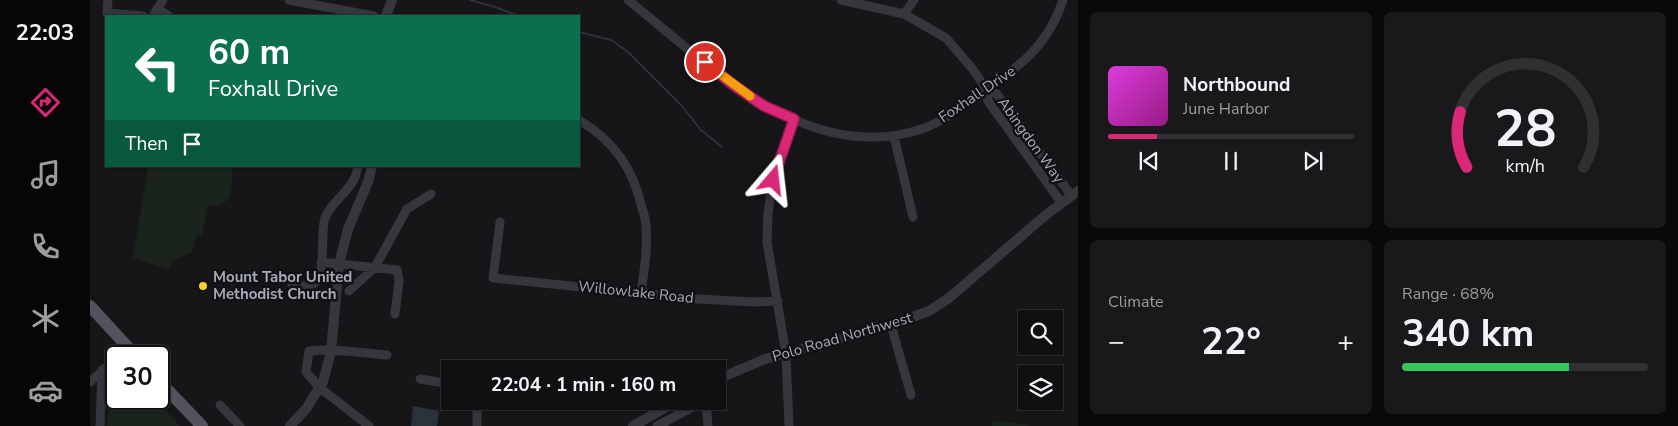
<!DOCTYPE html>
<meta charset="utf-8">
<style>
body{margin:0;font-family:"Nunito Sans",sans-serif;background:#19191b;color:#f1f3f6;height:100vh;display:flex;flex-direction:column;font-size:19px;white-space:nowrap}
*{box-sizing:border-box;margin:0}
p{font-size:16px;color:#9c9d9f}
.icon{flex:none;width:28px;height:28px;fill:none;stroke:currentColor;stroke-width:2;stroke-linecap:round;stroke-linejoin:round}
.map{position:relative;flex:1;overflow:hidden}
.details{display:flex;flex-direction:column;gap:12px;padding:12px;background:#09090a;width:600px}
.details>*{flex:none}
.banner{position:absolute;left:15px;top:15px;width:475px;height:152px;border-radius:0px;box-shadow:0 1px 4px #0004,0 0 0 1px #303032;background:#0b6e4f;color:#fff;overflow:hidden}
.fabs{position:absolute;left:928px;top:310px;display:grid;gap:10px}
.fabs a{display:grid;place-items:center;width:45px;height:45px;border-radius:0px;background:#101012;box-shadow:0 1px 4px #0004,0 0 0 1px #303032;font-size:25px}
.speed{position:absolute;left:15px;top:345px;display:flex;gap:10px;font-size:25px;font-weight:700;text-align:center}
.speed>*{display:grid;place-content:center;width:65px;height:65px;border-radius:50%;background:#101012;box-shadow:0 1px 4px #0004,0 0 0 1px #303032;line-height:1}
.speed .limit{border:2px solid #111;border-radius:8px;background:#fff;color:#111}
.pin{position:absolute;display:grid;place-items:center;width:42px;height:42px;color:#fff;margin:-21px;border:2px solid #fff;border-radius:50%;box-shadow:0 1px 5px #0007}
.me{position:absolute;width:55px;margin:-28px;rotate:17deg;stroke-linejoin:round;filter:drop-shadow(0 0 4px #0008)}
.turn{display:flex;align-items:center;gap:18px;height:105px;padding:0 20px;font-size:22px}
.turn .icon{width:65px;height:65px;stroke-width:2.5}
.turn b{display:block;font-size:35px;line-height:42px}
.then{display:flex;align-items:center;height:48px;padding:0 20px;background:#0003;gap:10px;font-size:19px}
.big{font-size:38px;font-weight:700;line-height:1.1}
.details .widget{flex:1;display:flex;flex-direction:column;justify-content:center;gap:8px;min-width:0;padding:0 18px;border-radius:8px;background:#19191b}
.details .dial{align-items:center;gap:0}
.dial svg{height:130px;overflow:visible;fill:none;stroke:#303032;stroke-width:7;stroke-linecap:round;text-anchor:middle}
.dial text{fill:#f1f3f6;stroke:none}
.song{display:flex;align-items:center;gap:15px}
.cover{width:60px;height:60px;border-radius:8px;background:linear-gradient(135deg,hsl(300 70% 55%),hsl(310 70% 35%))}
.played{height:5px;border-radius:2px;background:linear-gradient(90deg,#db2777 20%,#303032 20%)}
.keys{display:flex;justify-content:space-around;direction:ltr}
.heat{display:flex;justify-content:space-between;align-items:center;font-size:28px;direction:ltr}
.charge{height:8px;border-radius:4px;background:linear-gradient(90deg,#34c759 68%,#303032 0)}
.details .tiles{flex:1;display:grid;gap:12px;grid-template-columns:repeat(2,1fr)}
.trip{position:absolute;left:351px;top:360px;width:285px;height:50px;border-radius:0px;background:#101012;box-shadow:0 1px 4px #0004,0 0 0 1px #303032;font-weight:700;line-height:50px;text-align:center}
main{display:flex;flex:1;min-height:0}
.tab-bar{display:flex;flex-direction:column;width:90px;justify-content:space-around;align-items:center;background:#060607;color:#9c9d9f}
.tab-bar .icon{width:35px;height:35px}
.tab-bar .current{color:#db2777}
.tab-bar b{font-size:22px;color:#f1f3f6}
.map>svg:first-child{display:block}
</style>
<main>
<nav class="tab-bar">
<b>22:03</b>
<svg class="icon current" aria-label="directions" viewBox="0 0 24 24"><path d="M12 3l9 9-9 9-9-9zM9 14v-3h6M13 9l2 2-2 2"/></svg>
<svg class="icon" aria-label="music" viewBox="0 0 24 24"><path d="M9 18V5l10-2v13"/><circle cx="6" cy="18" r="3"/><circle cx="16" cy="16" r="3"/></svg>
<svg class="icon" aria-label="phone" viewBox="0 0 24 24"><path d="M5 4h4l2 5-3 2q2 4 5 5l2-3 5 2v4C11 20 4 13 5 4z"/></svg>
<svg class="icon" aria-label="climate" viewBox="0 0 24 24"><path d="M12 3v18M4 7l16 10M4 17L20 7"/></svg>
<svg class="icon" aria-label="car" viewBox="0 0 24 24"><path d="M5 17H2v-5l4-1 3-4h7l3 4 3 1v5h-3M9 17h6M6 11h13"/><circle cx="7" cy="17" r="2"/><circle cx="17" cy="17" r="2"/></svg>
</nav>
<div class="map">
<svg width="988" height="426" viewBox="0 0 988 426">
<rect width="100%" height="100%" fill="#161518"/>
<path fill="#1b231d" d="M142 166V184L140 198 128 207 118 204 112 235H107L102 252 82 261 79 269 43 258 58 167Z
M26 374V399H66L90 426H17L20 380Z
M903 420 941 426H944H902Z"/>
<path fill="#2b323c" d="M323 406 349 411 347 426H321Z"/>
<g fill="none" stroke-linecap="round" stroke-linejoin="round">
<path stroke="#2b323c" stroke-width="2" d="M380 0 405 7 429 16
M489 32 521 40 538 52 591 105 611 130 632 147"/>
<path stroke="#36363d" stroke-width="9" d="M18 0 17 13 53 16
M199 0 284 16
M538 0C620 65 717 167 832 129 854 121 872 107 890 94 929 67 958 46 973 0
M751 0 814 14 856 38 881 67 897 90 898 101 971 202
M67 9 79 16
M814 14 824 0
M63 16 73 0
M897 90 906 93 981 195
M489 120C524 141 543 168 552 208 554 214 556 221 556 227 558 249 554 271 551 293
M804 136 823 217
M410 222 403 278 608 299 664 302 688 301
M231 262 307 270 309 281 305 314
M202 284C211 286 221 289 227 280 236 267 230 234 235 218 240 204 256 194 263 181 266 177 267 171 268 166
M259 291 285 267 317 209 341 194
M801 325 821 395
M330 379 360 384
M0 382 26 358
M616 401 618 426
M130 405 150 426
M10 426 12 370
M279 426 230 388 216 372 219 351C244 348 272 353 297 355
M387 426V401
M567 426 614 401
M699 426 696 354 677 242 678 213 683 180 703 119"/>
<path stroke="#36363d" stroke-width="10" d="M296 16 302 0
M628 379 675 359 801 325 839 311 859 298 957 214 988 191
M200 426 216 409 233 382 241 351 249 264 258 229 278 182 282 166
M543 426 587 401"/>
<path stroke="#52535c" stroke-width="12" d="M0 306 46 356
M69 381 112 426"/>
</g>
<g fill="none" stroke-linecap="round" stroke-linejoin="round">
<defs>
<path id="route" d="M615 62 642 84 674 106 704 119 683 180"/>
</defs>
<use href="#route" stroke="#8e194d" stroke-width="12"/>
<use href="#route" stroke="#db2777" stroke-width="9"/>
<path stroke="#f59e0b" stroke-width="9" d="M633 76 660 96"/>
</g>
<circle fill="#fbcf2a" stroke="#111013" stroke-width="2" cx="113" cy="286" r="5"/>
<g text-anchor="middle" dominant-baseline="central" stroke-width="5" stroke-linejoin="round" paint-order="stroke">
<g font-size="15" fill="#a7aab8" stroke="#111013">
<text transform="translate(887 94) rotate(-34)">Foxhall Drive</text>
<text transform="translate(941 140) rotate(54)">Abingdon Way</text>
<text transform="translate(546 292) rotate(6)">Willowlake Road</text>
<text transform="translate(752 337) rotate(-16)">Polo Road Northwest</text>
</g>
<g font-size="15" font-weight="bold" fill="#a7aab8" stroke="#111013" text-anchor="start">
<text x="123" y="277">Mount Tabor United<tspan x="123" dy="17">Methodist Church</tspan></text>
</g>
</g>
</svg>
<div class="fabs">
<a><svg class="icon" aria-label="search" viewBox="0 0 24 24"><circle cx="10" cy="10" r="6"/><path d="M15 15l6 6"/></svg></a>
<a><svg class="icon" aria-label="layers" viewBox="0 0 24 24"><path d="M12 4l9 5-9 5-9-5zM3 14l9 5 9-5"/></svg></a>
</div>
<div class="speed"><div class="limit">30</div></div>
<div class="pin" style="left:615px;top:62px;background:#d93025"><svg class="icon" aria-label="arrive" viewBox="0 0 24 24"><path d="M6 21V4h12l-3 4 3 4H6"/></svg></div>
<svg class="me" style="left:683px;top:180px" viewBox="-20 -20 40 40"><path d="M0-17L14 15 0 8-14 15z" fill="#db2777" stroke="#fff" stroke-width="4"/></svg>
<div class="trip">22:04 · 1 min · 160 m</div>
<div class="banner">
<div class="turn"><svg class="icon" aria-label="left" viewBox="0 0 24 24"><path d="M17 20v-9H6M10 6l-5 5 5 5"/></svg><div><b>60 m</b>Foxhall Drive</div></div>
<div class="then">Then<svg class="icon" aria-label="arrive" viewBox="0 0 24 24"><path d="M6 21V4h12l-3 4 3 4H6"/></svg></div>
</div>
</div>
<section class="details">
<div class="tiles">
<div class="widget">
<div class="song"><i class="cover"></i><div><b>Northbound</b><p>June Harbor</p></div></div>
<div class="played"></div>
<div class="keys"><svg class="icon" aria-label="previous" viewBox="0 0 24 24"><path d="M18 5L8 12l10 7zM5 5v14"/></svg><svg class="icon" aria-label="pause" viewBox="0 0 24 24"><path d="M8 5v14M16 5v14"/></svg><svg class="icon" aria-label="next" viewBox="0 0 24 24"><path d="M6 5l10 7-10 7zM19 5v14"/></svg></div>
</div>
<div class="widget dial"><svg viewBox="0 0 100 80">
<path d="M14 69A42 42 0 1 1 86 69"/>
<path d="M14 69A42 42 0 0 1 10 35" stroke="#db2777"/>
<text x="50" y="56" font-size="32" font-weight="700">28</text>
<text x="50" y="72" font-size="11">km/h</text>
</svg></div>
<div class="widget"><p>Climate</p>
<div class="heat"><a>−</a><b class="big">22°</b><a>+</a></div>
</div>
<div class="widget"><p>Range · 68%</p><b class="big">340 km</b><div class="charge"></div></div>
</div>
</section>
</main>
